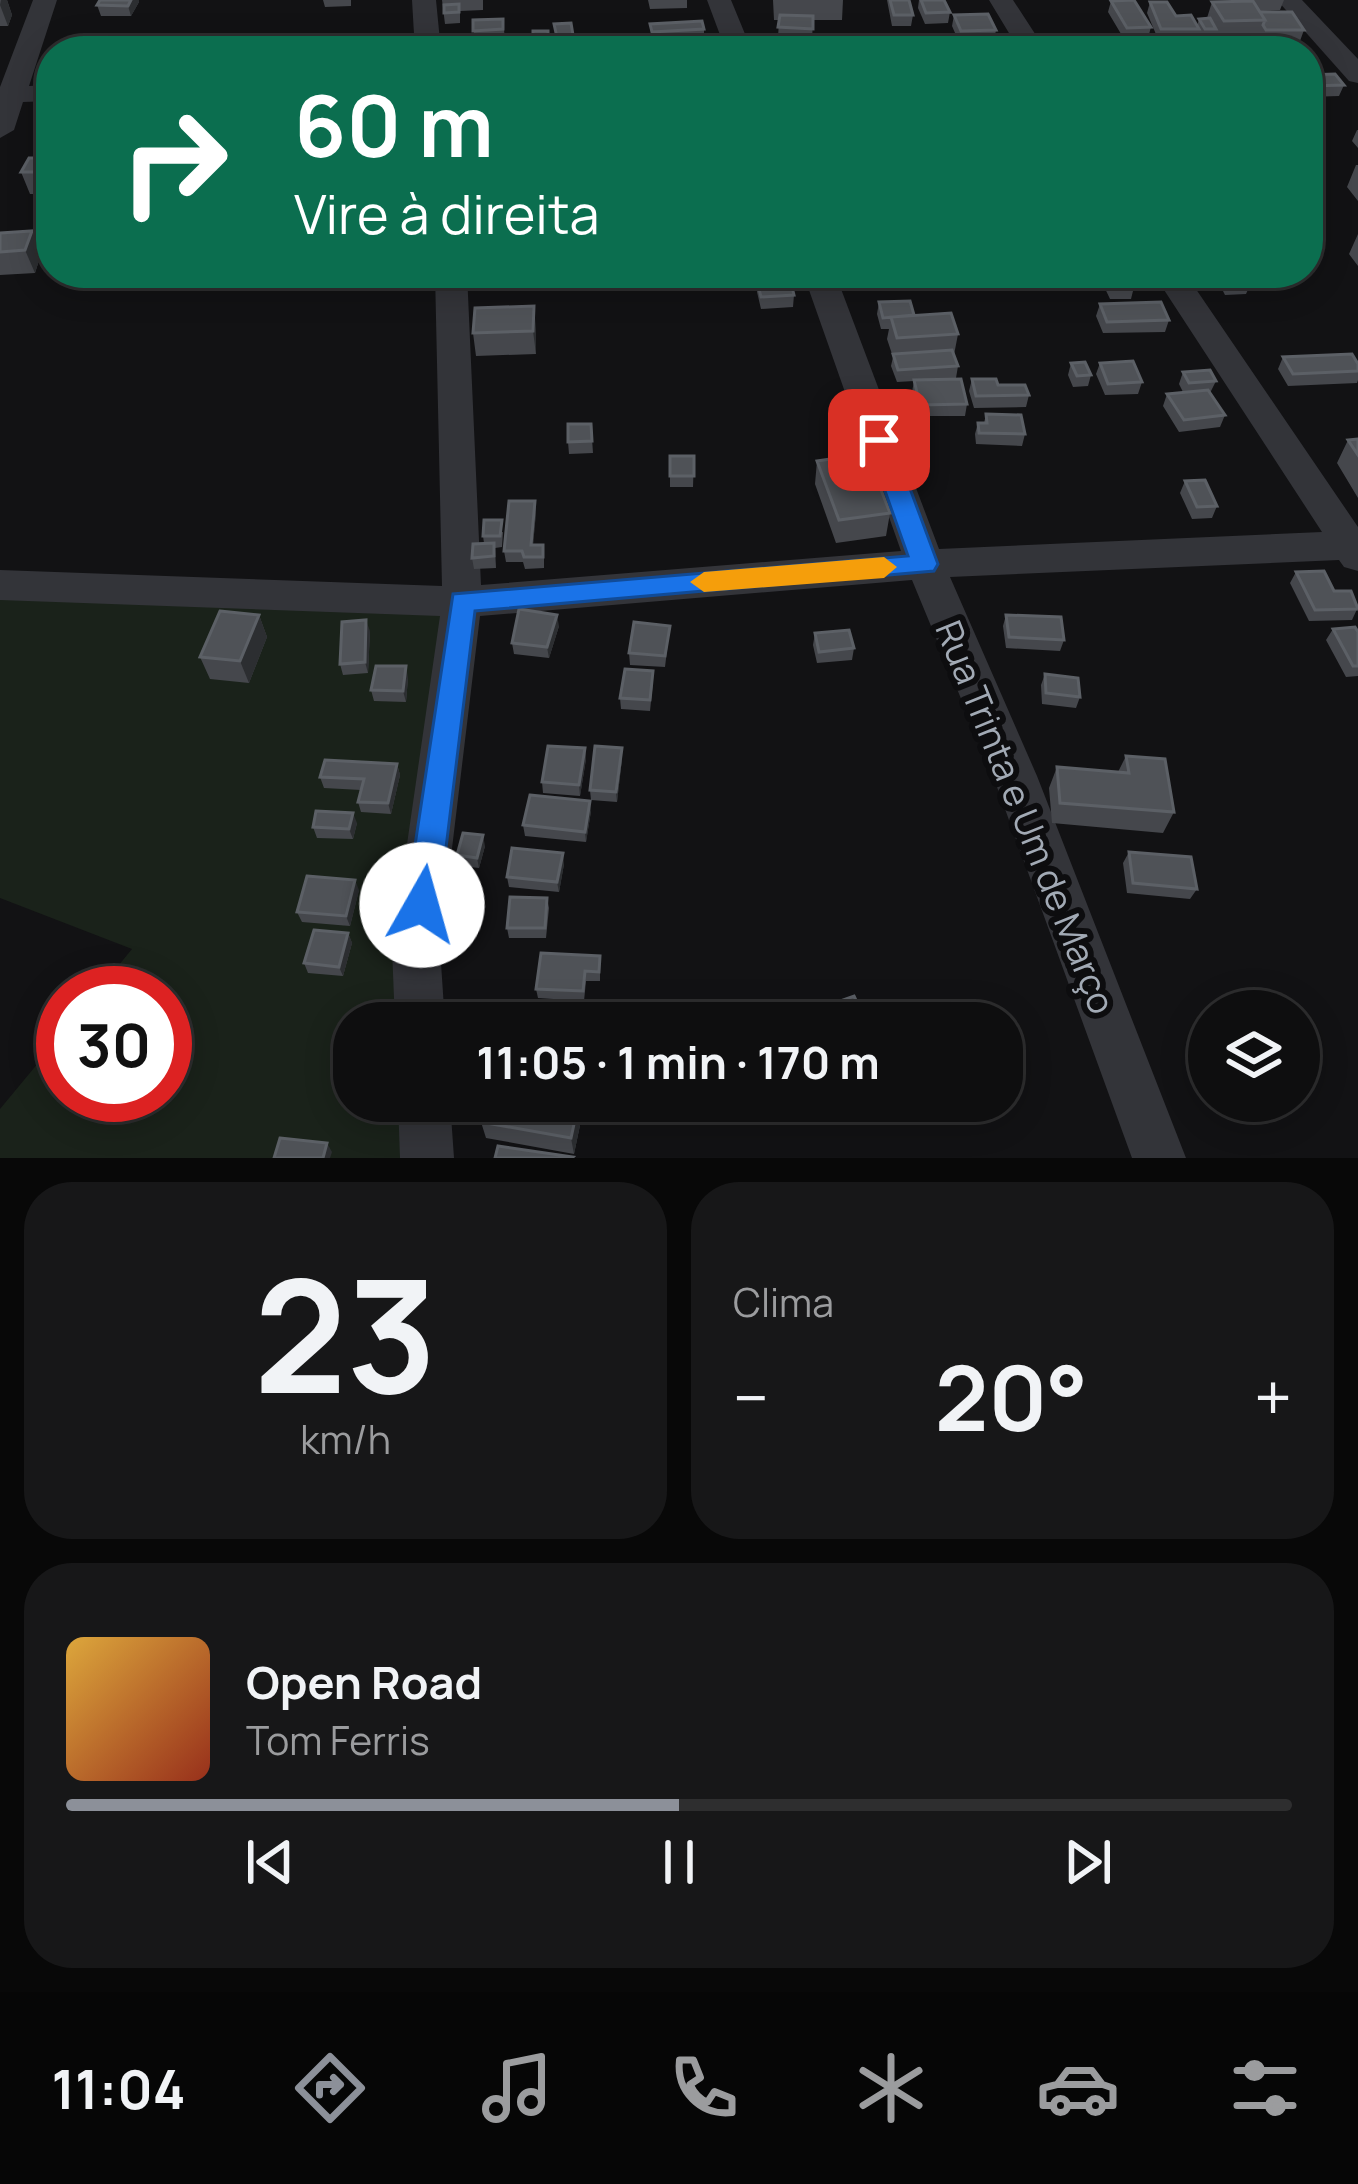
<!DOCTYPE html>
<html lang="pt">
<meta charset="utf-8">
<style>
body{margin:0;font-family:Manrope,sans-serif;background:#171718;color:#f1f3f6;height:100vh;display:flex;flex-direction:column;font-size:45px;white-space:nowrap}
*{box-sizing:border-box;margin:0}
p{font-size:39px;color:#9b9c9e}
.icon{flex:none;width:66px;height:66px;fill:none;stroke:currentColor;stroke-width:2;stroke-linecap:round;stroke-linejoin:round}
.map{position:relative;height:1158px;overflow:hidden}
.panel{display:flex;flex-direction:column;gap:24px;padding:24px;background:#080808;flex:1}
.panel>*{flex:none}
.top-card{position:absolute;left:36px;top:36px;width:1287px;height:252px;border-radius:48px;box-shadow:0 6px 30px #0003,0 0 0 3px #2e2e2f;background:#0b6e4f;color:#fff;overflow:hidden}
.buttons{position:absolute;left:1188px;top:990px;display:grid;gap:24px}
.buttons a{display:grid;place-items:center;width:132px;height:132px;border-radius:50%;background:#0e0e0f;box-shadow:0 6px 30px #0003,0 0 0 3px #2e2e2f;font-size:60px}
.speed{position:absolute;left:36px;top:966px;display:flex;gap:24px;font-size:60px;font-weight:700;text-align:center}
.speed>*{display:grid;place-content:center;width:156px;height:156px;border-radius:50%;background:#0e0e0f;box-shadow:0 6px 30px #0003,0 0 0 3px #2e2e2f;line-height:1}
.speed .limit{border:18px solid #d22;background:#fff;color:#111}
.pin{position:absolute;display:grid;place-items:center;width:102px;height:102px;color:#fff;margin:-51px;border-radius:24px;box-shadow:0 6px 18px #0006}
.me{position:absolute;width:132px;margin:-66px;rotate:7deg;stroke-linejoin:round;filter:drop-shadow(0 0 9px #0008)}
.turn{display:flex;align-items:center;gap:42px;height:252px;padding:0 60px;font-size:54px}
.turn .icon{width:156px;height:156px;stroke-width:2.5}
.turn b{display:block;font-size:84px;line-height:102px}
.big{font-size:90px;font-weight:700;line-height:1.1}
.panel .widget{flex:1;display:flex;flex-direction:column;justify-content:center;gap:18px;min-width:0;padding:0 42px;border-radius:48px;background:#171718}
.panel .dial{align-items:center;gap:0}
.dial b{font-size:156px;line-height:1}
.song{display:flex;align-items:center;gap:36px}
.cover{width:144px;height:144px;border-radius:18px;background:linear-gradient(135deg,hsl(40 70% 55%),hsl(10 70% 35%))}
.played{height:12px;border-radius:6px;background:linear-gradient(90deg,#8c9099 50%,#2e2e2f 50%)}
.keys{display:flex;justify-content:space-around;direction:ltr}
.heat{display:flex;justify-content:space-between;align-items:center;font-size:66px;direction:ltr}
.panel .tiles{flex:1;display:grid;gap:24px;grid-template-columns:1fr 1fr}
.widget:last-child{grid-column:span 2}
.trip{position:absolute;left:333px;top:1002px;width:690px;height:120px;border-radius:48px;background:#0e0e0f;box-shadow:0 6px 30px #0003,0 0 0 3px #2e2e2f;font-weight:700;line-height:120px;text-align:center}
.tabs{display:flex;height:192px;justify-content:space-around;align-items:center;background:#060606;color:#9b9c9e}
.tabs .icon{width:84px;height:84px}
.tabs .active{color:#8c9099}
.tabs b{font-size:54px;color:#f1f3f6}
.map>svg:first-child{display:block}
</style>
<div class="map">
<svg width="1358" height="1158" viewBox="0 0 1358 1158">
<rect width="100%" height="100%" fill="#121214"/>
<path fill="#1a221a" d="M0 595 448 609 413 1023H354V1101H419L424 1158H0V1109L63 1033V1095H165V993H96L132 949 0 898Z"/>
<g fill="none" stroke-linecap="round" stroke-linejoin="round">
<path fill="#333439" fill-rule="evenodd" d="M33 0H57L29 86 51 85V101L23 102 14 130 0 138V87Z
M412 0H436L441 51H415Z
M707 0H731L752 51H726Z
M989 0H1013L1041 43H1286L1299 51H912L925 43H1015Z
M1277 0H1302L1358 59V83L1349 81Z
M435 273H467L481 585 901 551 803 273H835L939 549 1322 532 1153 273H1185L1358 527V571L1344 567 1339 560 950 577 1037 776 1186 1158H1132L993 776 912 580 480 616 440 948 445 1023H395L392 948 440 616 0 600V570L442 586Z
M398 1101H450L454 1158H400Z"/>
</g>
<path fill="#45474c" d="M0 0H7L12 15 8 26H0Z
M100 0H139V2L131 16H101L97 5Z
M323 0H351V6L325 7Z
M442 0H483V10L460 11V23L445 24Z
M648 0H687V8L650 9Z
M773 0H843L842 20H813L812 40 778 38 779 20H774Z
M887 0H909L913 15 911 26H892Z
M919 0H944L950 12 948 23 925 24 918 8Z
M1242 0H1284L1280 10 1259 11 1304 30 1300 41H1263L1260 36 1258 41 1218 42 1214 36 1213 39 1202 40 1198 33 1196 40H1163L1170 51H1126L1128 41 1158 39 1147 13 1150 2 1197 26 1199 19 1207 18 1212 2 1243 1Z
M1111 1 1151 27 1148 38 1124 39 1108 12Z
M954 15 996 30 994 41 959 42 952 26Z
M503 19 505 40 495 41V51H451V38L474 37 473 20Z
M554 24 574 41 575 51H558Z
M650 24 704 29V40L652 43Z
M548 31 549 51H533V45Z
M158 39 161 51H128L127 48Z
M1308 75 1344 85 1339 96 1308 97Z
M1357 130H1358V148L1352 141Z
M51 158V194H30L21 172Z
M1356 165H1358V201L1347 187Z
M0 233 41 254 35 273 0 275Z
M1358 234V266L1349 254Z
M331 273H360L332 275Z
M868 273H912L911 280 870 281Z
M1103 273H1128L1134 287 1131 299H1110L1101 280Z
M1215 273H1245L1251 283 1246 294 1225 295 1215 275Z
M757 281 794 295 793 307 761 309 757 292Z
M879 302 958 334 954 355 958 366 956 378 933 380 967 404 965 416H917L912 392 914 381 897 382 891 366 893 357 887 339 889 329H881L877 314Z
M1100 304 1169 320 1165 332 1103 333 1096 316Z
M534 306 536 354 476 356 473 333Z
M1283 357 1358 364V380L1357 383 1288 386 1278 369Z
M1071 363 1091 375 1088 386 1073 387 1068 375Z
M1100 363 1142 382 1138 394 1105 395 1096 374Z
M1183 372 1216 381 1210 393 1225 415 1220 427 1179 432 1163 406 1167 394 1183 392 1179 384Z
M972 379 998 385 1029 395 1026 407 974 408 969 391Z
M986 414 1025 434 1022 446 976 444 975 434 978 423H984Z
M591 424 593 453 569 454 568 442Z
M1358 439V498L1337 463 1348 440Z
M670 456H694L693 487H670Z
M817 461 836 472 890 513 886 536 836 543 815 484Z
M1185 481 1217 506 1212 518 1192 519 1180 493Z
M535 501 536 512 533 545 544 557V568L525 569 523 562H506L504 551Z
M503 532 502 547 495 548 496 568 474 569 472 558 484 543 483 536Z
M1296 572 1334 591 1358 607 1352 620 1309 621 1290 583Z
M259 615 267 637 249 683 210 679 200 657Z
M1006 615 1064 640 1060 651 1006 648 1003 626Z
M559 626 549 658 514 654 512 643Z
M670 626 665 667 630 665 629 653Z
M1333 629 1358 632V676L1346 677 1326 640Z
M370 631 368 673 343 675 340 664Z
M815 633 854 648 852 660 817 663 813 645Z
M1045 674 1080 697 1076 708 1042 704 1041 685Z
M408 678 406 702 374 701 371 690Z
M653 682 650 711 621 709 620 698Z
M585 748 586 759 580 796 543 793 542 782Z
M1126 756 1174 812 1163 833 1052 823 1049 788 1057 767 1118 772Z
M622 759 617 802 591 800 590 790Z
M397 764 400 775 391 814 361 812 358 802 361 790 324 788 320 777Z
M591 811 586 842 525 836 523 825Z
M357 823 353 839 317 838 313 827Z
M485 846 479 868 460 866 457 855Z
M1129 852 1197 889 1190 899 1127 893 1123 863Z
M564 864 559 892 509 887 507 877Z
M359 890 350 926 302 922 297 912Z
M547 898 549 908 546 938H509L507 928Z
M348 933 352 943 343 976 308 973 304 963Z
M600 956V981H586L584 1001 538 998 536 989Z
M820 1008 866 1022V1023H821L818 1017Z
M583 1111 574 1154 486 1138 481 1122Z"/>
<path fill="#2c2e31" d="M1 0H7L12 15 8 26 0 5Z
M131 0H139V2L131 16 128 6Z
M32 231 41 254 35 273 25 250Z
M534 306 536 329V354L533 331Z
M535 501 536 512 532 557 531 545Z
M259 615 267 637 249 683 240 661Z
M557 615 559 626 549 658 547 647Z
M366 620 370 631 368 673 365 662Z
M406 666 408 678 406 702 403 691Z
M585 748 586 759 580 796 579 785Z
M622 748V759L617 802 616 792Z
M397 764 400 775 391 814 388 803Z
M590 801 591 811 586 842 585 832Z
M353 813 357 823 353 839 349 829Z
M483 835 485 846 479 868 477 858Z
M563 853 564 864 559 892 557 882Z
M355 880 359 890 350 926 346 916Z
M348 933 352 943 343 976 339 967Z
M579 1101H581L583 1111 574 1154 571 1138Z
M327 1143 332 1152 330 1158H323Z"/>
<path fill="#4f5257" stroke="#5c6066" stroke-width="3" d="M100 0H131L128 6 97 5Z
M890 0H909L913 15H894Z
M921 0H944L950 12 926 13Z
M1134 0 1151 27 1127 28 1111 1Z
M1253 1 1265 20 1224 21 1212 2Z
M1150 2H1167L1176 16 1191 15 1199 29H1161Z
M459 4V12L444 13V5Z
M1260 12H1292L1304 30H1266L1263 25 1265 20Z
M988 14 996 30 961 31 954 15Z
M780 15 813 16V29L778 27Z
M1210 18 1216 29H1205L1199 19Z
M503 19V29L473 31V20Z
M702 21 704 29 652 32 650 24Z
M571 23 574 41 558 42 554 24Z
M533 31H548V44L533 45Z
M133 36H147L145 40 158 39 154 47 127 48Z
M494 36V46L450 49 451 38Z
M1162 39 1170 51H1135L1128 41Z
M247 42 245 51H222L225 43Z
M1335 74 1344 85 1308 86V75Z
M29 158H51V172H21Z
M32 231 25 250 0 252V233Z
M1106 273H1128L1134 287 1113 288Z
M1224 273H1245L1251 283H1230Z
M790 279 794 295 761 297 757 281Z
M910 301 914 315 883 318 879 302Z
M1161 302 1169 320 1107 322 1100 304Z
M534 306 533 331 473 333 475 308Z
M951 313 958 334 897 338 891 317Z
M952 350 958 366 898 370 893 354Z
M1352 354 1358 364V371L1293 374 1283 357Z
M1133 361 1142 382 1108 384 1100 363Z
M1085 362 1091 375 1077 376 1071 363Z
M1210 370 1216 381 1189 383 1183 372Z
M961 379 967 404 920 405 914 380Z
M972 379H996L998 385H1025L1029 395 976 396Z
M1208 390 1225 415 1184 420 1167 394Z
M986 414 1021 415 1025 434 979 433 978 423H987Z
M568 424H591L592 441 568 442Z
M1358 439V455L1348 440Z
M670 456H694V476H670Z
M831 459 836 472 872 467 890 513 839 520 817 461Z
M1205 480 1217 506 1197 507 1185 481Z
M509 501H535L531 545H543V557H524L522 551H504Z
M484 520H502L500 536H483Z
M494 543V556L472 558 473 544Z
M1324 571 1334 591H1351L1358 609 1315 610 1296 572Z
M519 609 557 615 547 647 512 643Z
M220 611 259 615 240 661 200 657Z
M1006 615 1061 617 1064 640 1009 637Z
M366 620 365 662 340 664 342 622Z
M634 622 670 626 665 656 629 653Z
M1355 627 1358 632V666H1353L1333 629Z
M849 630 854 648 819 652 815 633Z
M376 666H406L403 691 371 690Z
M625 669 653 671 650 700 620 698Z
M1045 674 1078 678 1080 697 1046 693Z
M548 746 585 748 579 785 542 782Z
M595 746 622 748 616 792 590 790Z
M1126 756 1165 759 1174 812 1060 803 1057 767 1129 773Z
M325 760 397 764 388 803 358 802 364 779 320 777Z
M530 795 590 801 585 832 523 825Z
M316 811 353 813 349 829 313 827Z
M463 833 483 835 477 858 457 855Z
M512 848 563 853 557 882 507 877Z
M1129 852 1191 857 1197 889 1133 883Z
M307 876 355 880 346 916 297 912Z
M510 897 547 898 545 928H507Z
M314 930 348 933 339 967 304 963Z
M541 953 600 956 599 972 585 971 583 991 536 989Z
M854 996 866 1022 827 1023 820 1008Z
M486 1101H579L571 1138 481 1122Z
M280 1138 327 1143 323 1158H274Z
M498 1146 573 1157 572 1158H495Z"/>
<path fill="#1a73e8" stroke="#114b97" stroke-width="3" d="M879 431 892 440 938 564 934 571 475 611 439 905 434 916 422 920 410 916 406 905 453 594 908 556 867 440Z"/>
<path fill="#f59e0b" d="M884 557 897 567 884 578 704 592 690 582 704 572Z"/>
<g text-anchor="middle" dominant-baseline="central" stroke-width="12" stroke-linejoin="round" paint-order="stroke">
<g font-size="36" fill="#a2aab5" stroke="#0d0d0f">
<text transform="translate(1026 817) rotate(68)">Rua Trinta e Um de Março</text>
</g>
</g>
</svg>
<div class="buttons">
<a><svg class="icon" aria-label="layers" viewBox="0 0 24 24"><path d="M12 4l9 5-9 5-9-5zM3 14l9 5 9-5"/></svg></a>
</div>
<div class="speed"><div class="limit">30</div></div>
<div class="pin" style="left:879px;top:440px;background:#d93025"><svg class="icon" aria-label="arrive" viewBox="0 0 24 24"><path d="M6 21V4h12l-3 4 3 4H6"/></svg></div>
<svg class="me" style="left:422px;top:905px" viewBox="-20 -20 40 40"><circle r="19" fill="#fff"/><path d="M0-13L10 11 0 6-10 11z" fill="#1a73e8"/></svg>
<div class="trip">11:05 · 1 min · 170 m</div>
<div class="top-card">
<div class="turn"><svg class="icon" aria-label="right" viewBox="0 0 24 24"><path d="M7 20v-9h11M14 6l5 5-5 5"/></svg><div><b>60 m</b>Vire à direita</div></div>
</div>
</div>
<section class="panel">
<div class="tiles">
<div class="widget dial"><b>23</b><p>km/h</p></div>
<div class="widget"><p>Clima</p>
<div class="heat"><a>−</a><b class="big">20°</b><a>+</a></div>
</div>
<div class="widget">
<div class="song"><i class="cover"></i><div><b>Open Road</b><p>Tom Ferris</p></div></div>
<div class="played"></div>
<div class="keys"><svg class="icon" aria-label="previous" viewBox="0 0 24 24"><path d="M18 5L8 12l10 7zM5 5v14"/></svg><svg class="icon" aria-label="pause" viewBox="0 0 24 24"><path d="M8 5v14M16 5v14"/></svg><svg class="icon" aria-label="next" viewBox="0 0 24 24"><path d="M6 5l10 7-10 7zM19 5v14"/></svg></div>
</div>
</div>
</section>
<nav class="tabs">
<b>11:04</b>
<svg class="icon active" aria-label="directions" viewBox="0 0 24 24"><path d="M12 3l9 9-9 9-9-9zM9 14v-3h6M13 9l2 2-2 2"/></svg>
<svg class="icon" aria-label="music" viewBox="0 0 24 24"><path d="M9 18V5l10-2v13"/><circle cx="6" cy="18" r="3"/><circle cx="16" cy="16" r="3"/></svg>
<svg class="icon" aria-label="phone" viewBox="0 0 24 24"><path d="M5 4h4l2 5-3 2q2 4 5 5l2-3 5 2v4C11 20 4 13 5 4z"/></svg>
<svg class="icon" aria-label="climate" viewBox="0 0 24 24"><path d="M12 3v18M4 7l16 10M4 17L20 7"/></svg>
<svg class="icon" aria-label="car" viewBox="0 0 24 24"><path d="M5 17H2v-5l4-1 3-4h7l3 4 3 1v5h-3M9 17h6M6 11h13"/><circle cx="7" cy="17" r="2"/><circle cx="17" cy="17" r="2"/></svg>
<svg class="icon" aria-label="filters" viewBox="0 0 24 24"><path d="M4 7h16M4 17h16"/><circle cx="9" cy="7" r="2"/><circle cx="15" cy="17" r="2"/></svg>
</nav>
